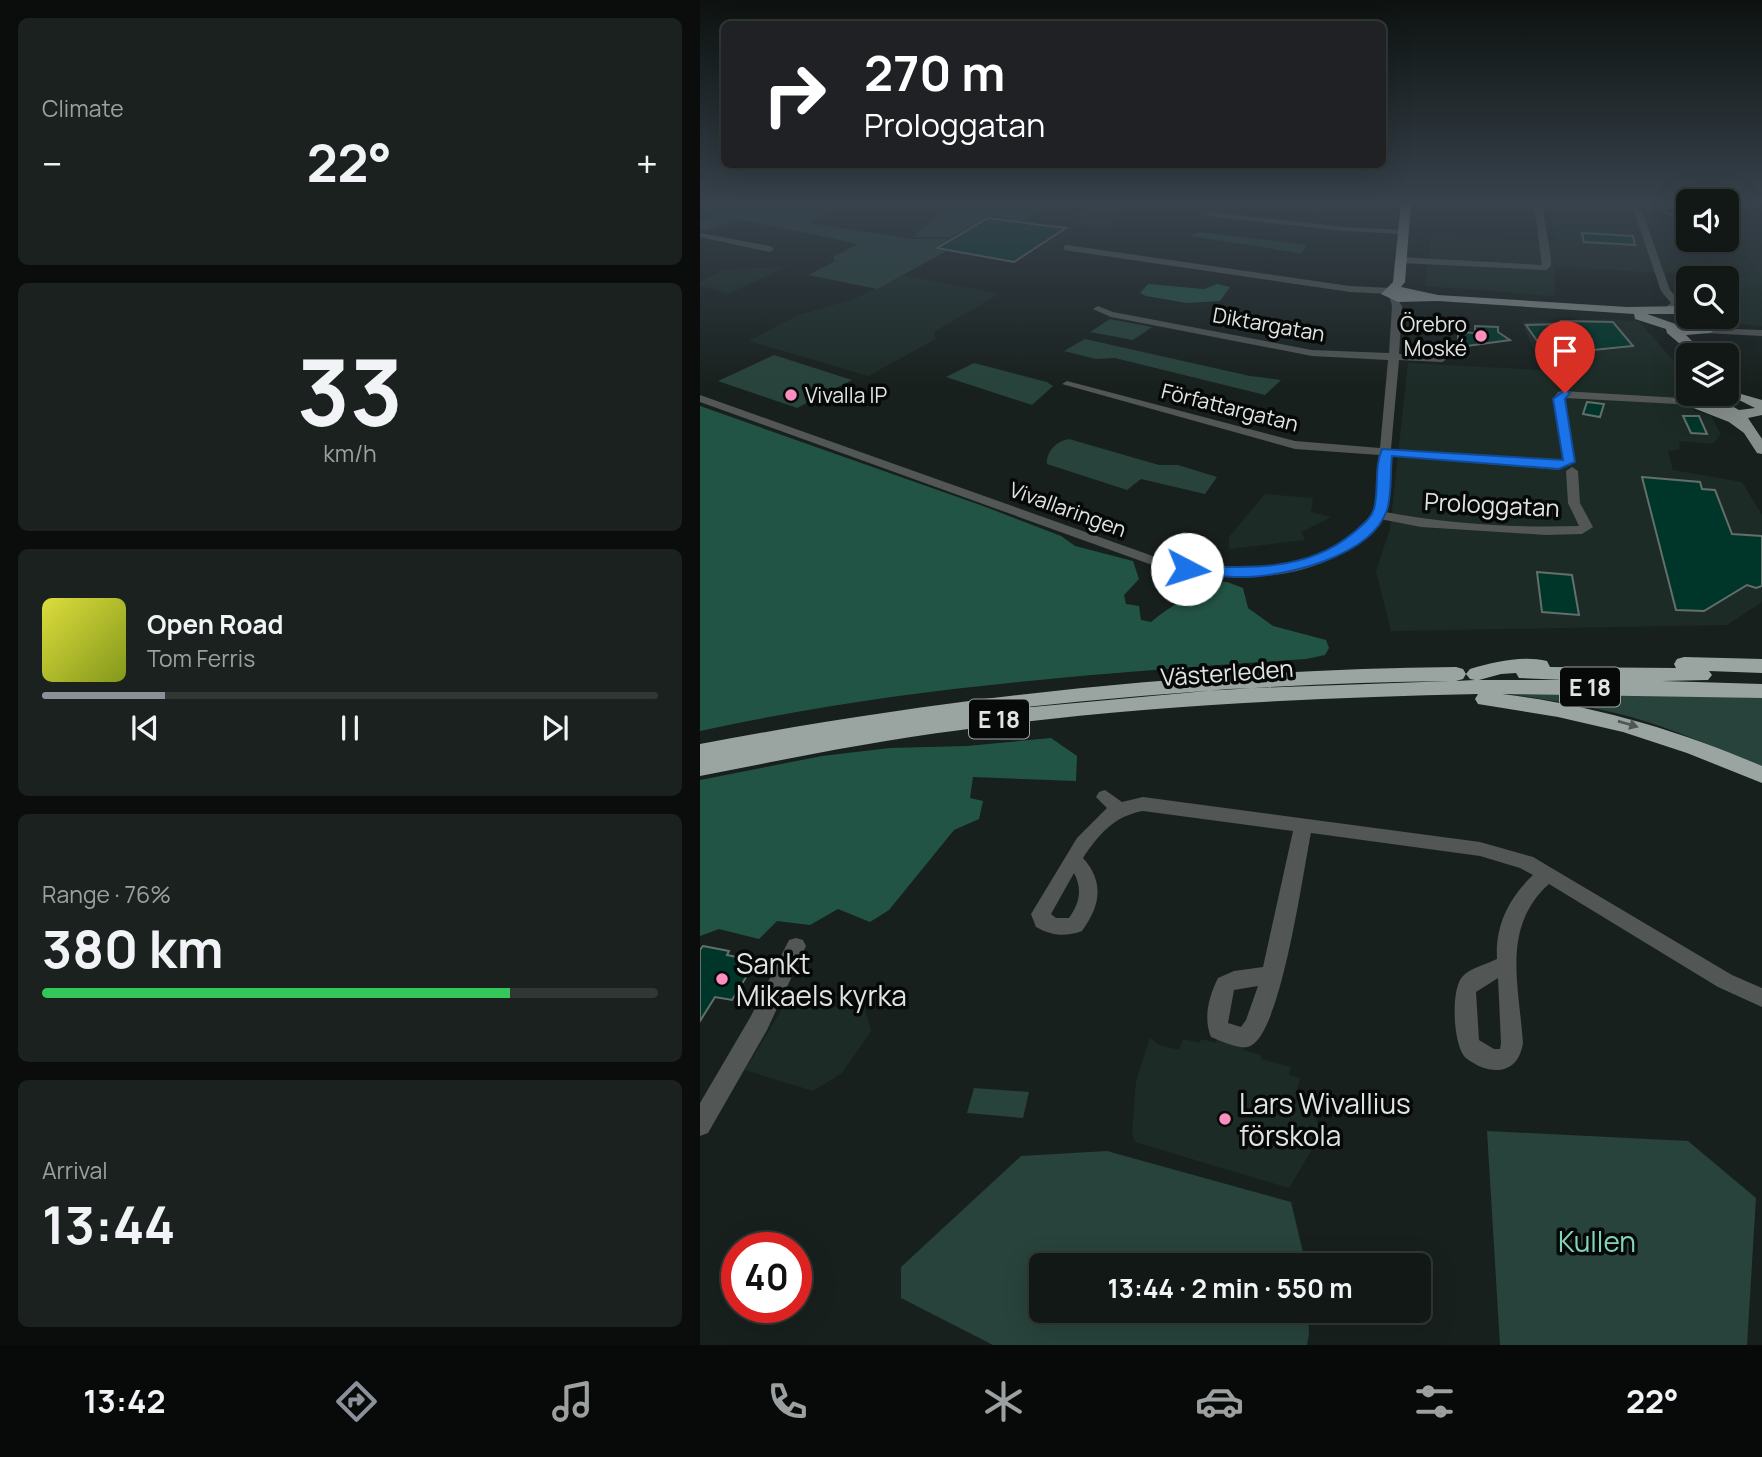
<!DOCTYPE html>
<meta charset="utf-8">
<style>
body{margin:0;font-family:Manrope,sans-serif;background:#1b211f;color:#f1f3f6;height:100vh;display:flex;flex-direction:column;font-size:26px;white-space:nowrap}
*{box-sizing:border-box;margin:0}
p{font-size:23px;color:#9ca0a1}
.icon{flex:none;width:38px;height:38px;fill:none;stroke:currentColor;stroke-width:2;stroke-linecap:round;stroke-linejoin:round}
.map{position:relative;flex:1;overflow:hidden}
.sheet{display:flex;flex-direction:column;gap:18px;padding:18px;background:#0a0d0c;width:700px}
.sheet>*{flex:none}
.hud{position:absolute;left:21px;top:21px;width:665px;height:147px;border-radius:10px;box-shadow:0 7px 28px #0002,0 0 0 2px #313735;background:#202124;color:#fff;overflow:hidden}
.controls{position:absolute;left:976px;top:189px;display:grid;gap:14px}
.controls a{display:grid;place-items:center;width:63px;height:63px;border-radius:10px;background:#121816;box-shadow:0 7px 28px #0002,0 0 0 2px #313735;font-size:35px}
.speed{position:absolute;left:21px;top:1232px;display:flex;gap:14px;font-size:35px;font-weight:700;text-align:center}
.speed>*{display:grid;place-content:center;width:91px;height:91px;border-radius:50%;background:#121816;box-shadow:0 7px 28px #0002,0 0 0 2px #313735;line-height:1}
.speed .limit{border:10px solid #d22;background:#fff;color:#111}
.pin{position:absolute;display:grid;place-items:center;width:60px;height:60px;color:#fff;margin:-72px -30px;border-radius:50% 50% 50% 0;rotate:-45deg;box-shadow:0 0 7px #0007}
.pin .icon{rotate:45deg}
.me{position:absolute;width:77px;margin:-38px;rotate:95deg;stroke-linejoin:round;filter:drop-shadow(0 0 5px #0008)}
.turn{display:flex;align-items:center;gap:24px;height:147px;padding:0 28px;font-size:32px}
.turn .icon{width:91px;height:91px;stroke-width:2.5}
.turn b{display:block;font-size:49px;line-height:60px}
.big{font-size:52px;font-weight:700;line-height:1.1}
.sheet .card{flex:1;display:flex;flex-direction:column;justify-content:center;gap:10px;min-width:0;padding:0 24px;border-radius:10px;background:#1b211f}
.sheet .dial{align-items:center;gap:0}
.dial b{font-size:91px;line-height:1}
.song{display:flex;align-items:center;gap:21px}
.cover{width:84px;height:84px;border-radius:10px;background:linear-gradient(135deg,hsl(60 70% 55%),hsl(70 70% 35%))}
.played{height:7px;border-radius:4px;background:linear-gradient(90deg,#8c9099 20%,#313735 20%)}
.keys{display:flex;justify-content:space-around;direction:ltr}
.heat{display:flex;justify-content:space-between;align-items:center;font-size:38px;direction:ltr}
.charge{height:10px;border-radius:5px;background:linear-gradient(90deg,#34c759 76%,#313735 0)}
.trip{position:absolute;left:329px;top:1253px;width:402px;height:70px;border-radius:10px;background:#121816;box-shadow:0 7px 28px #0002,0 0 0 2px #313735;font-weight:700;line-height:70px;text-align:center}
.tab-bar{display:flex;height:112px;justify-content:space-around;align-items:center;background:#070a09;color:#9ca0a1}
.tab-bar .icon{width:49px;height:49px}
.tab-bar .active{color:#8c9099}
.tab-bar b{font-size:32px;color:#f1f3f6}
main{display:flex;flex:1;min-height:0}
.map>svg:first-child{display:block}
</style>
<main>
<section class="sheet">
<div class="card"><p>Climate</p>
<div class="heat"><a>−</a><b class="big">22°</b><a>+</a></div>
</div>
<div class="card dial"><b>33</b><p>km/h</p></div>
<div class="card">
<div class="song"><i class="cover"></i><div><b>Open Road</b><p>Tom Ferris</p></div></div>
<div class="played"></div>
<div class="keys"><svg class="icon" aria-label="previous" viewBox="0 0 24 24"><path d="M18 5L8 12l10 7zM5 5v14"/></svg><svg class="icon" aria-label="pause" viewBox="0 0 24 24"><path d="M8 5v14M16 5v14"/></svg><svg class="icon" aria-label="next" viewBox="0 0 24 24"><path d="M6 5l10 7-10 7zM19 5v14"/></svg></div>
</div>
<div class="card"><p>Range · 76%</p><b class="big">380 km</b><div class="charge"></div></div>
<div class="card"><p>Arrival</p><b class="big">13:44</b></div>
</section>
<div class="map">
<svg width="1062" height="1345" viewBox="0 0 1062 1345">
<rect width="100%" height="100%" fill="#18201d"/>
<path fill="#1c2b26" d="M847 202H989V240H1027V202L1035 219 1062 221V326L1033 323 1026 317 1027 278H989V283L981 274 855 267V296L725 286 731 235 856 243Z
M395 204 421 205 418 208H421L414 214 418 215 407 227 366 222Z
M86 267 28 294 0 286V282L24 269Z
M202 275 299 294 234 332 236 339 168 376 49 341 96 316 157 298Z
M914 319 939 322 989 378V394H993L990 396 994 411 1011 416 1021 434 1013 444 979 441 980 449 968 451 973 470 1042 482 1062 515V602L1027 625 691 631 676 571 690 529 708 363 842 370 822 322Z
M565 494 613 498 611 512 631 517 601 532 605 540 529 549V537Z
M164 1006 171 1031 142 1073 113 1091 45 1070 82 1009Z
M450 1038 459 1045 479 1050 483 1039 499 1043 501 1039 516 1043 517 1039 544 1046 543 1050 561 1055V1059L591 1067 589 1075 600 1078 595 1100 612 1105 621 1134 589 1188 435 1142 432 1134 436 1081Z"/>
<path fill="#27433b" d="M0 202H45L42 204 97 211 109 205 136 209 109 223 212 239H248L233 249 247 251 177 289 108 275 135 261 133 257 158 244 38 219 5 231 0 230V221L16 215 0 211Z
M210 202H316L348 206 325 222 290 215 251 237H212L246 210 206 204Z
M528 202H627L620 211Z
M499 232 607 245 602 253H599L489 236Z
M410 319 452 327 433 340 390 332Z
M385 339 550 376 581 380 565 395 415 358 396 359 364 351Z
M74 355 152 380 97 408 18 381Z
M274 363 347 382 353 386 332 405 246 377Z
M369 439 459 465H478L517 477 505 494 441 479 427 490 347 464C346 451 357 441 369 439Z
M809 694H971L1062 698V767C1019 749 976 730 931 717 891 706 850 700 809 694Z
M274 1088 329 1092 323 1118 267 1113Z
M787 1131 988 1141 1056 1198 1047 1345H800Z
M407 1151 591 1202 606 1265H341V1311H608L609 1334 607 1345H293L201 1298V1267L321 1156Z"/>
<path fill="#225446" d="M448 284 504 289 517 284 530 287 520 301 487 303 446 296 440 293Z
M0 406 283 506 361 536 375 546 433 561 439 579 424 595 426 604 439 606 441 620 451 622C470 606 489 597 508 581L527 582 543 588 548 608 573 626 626 640 629 648 625 655 606 659C403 673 199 687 0 731Z
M351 738 377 756 376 781 273 777 270 798 283 801 279 819 254 830 189 910 170 922 138 909 110 925 77 921 59 939 19 929 0 936V780L122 756 190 748 267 746Z"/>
<path fill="#00362a" stroke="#646e6a" stroke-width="2" d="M962 202H989V216L967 214Z
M288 218 340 225 366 228 314 262 237 248Z
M882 233 933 236 935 245 884 242Z
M861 321 913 322 933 346 883 351 881 349 867 347 842 348 826 325 862 324Z
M775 326 798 327V332L810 340 767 346 758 338V332L775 333Z
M887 402 904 404 900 417 883 414Z
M983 416H999L1007 434 991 433Z
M942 477 1000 482 1002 489 1015 490 1032 534 1062 536V586L1056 588 1047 585 1004 611 976 610Z
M837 572 872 575 879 615 842 612Z
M3 946 29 951 27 955 56 961 32 1000 15 997 0 1021V950Z"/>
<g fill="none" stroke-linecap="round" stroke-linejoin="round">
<path fill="#525655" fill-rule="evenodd" d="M834 202H842L851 259V266L846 270 701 263 697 260 701 257 842 265Z
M931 202H939L970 290 982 304 969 312 961 310 971 303 961 291Z
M509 212 644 227 703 230 707 232 703 234 644 231 506 216Z
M0 233 70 246 74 249 70 252 0 237Z
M367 245 650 286 691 288 696 291 691 294 650 292 364 250V246Z
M689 296H695L702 306 699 354 742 356 747 359 742 362 699 360 691 449 859 462 865 466 859 470 691 456 685 512C748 524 815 528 879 526L868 503 866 471 872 467 878 471 880 503 893 527 882 534 846 535 721 527 680 519C630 587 529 584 455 566L0 402V395L464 560C525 573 596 575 649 537 658 530 670 519 674 509 679 493 677 472 679 455L595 449 362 384 367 381 595 441 680 448 688 360 612 356 411 317 393 309 398 306 413 312 612 350 689 353 692 306Z
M1008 328 1062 330V336L1004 333 1003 331Z
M862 391 981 398 1021 395 1027 398C1019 404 1004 402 995 405L865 398 875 462 869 466 863 462 853 399 858 392Z
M405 790 422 802 443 797 780 842 833 857 1032 975 1062 988V1007L1018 987 849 884C801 927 819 985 823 1043 818 1076 789 1076 766 1058 753 1047 750 988 763 976 770 968 787 964 797 959 795 925 809 898 833 875L820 868 780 856 611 833C603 872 582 1027 552 1045 543 1052 521 1041 511 1037 503 1018 509 996 518 978L534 971 563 967 593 831 443 811C414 816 399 834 383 858 405 883 400 906 382 931 365 937 352 936 336 927L331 914 377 838 407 808 396 797 399 792ZM374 873C383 890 379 904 369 918H356L351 914ZM798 978 801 1043 800 1049H794L779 1040 776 992ZM558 986 546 1020 541 1027 528 1023 534 990Z
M96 938 103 940 106 946 67 1030 8 1133 0 1136V1103L51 1016 89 940Z"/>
<path fill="#868e8b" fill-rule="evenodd" d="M701 202H711L705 282 701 287 738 295 927 307 989 306V314H947L987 328 996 329 1010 324 1004 317H1016L1022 326 1010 333 986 335 1006 355H993L967 333 966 329 935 319 934 314 738 301 698 302 681 294 693 282Z
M1027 390 1062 400V415L1048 418 1062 439V454L1057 453 1044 433 1029 422 973 400 980 396 1014 405 1012 403 1019 394H1027ZM1028 400 1041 401 1055 408 1039 410 1028 404Z"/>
<path fill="#9aa4a1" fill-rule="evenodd" d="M984 657 1062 659V673L1009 671 1012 675 1008 680 962 681 1062 684V698L802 694C892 705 979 730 1062 766V783L987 753 923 732 858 717 778 704 775 699 778 694C605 698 432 706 261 730 173 741 87 759 0 776V744C253 696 498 670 756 667L763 669 766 674 770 669C794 662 822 655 847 661L850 667 976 668 974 664 977 659ZM816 673 819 678 864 680H779L801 674ZM766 674 770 679 775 680 756 681 763 679ZM751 681 528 689 289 711C443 693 596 683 751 681Z"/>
</g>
<defs><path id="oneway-solid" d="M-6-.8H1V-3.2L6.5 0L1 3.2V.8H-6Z" transform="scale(1.75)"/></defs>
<use fill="#505654" href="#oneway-solid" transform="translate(928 724) rotate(16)"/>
<linearGradient id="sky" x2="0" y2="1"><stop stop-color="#0d1210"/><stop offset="0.52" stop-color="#37424c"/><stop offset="1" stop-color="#37424c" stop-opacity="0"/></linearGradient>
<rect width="1062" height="390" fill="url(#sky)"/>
<path fill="#1a73e8" stroke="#114b97" stroke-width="2" d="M865 390 870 393 865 399 875 462 859 469 692 456C690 473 692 495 687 510 671 557 584 577 541 577 523 577 505 575 487 574L480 569 487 565C543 569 607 572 653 533 661 526 671 519 674 509 679 490 674 467 682 449L863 460 853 399Z"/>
<g fill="#fd8ec0" stroke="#060908" stroke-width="2.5">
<circle cx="781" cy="336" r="7"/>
<circle cx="91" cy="395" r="7"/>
<circle cx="22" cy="979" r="7"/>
<circle cx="525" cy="1119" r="7"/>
</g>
<g text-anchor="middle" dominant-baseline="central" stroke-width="7" stroke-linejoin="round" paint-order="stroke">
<g font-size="21" fill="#e0e5e3" stroke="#060908">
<text transform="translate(569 324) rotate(10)">Diktargatan</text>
<text transform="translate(530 407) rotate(14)">Författargatan</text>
<text transform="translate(368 509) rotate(20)">Vivallaringen</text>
</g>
<g font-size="21" fill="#e0e5e3" stroke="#060908" text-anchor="end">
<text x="767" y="324">Örebro<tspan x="767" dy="24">Moské</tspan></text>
<text x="105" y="395" text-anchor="start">Vivalla IP</text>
</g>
<g fill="#060908" stroke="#9fa3a1" stroke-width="2">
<rect x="860" y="667.5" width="60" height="39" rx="5"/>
<rect x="269" y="699.5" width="60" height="39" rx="5"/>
</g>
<g font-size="23" font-weight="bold" fill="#e0e5e3">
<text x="890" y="687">E 18</text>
<text x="299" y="719">E 18</text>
</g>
<g font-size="24" fill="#e0e5e3" stroke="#060908">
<text transform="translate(792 504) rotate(3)">Prologgatan</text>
<text transform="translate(527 672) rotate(-4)">Västerleden</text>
</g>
<g font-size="28" fill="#e0e5e3" stroke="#060908" text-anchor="start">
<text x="36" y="963">Sankt<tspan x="36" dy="32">Mikaels kyrka</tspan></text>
<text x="539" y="1103">Lars Wivallius<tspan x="539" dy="32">förskola</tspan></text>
</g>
<g font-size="28" fill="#82d4bb" stroke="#060908">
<text x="897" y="1241">Kullen</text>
</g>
</g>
</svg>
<div class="controls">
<a><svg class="icon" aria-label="sound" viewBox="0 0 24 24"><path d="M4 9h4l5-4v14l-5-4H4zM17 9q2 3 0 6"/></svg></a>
<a><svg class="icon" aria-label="search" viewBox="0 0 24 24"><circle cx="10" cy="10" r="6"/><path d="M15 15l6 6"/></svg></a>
<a><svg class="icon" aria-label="layers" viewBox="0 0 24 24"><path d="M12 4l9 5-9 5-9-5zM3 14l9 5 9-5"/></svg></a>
</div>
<div class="speed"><div class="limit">40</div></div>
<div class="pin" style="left:865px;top:393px;background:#d93025"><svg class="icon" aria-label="arrive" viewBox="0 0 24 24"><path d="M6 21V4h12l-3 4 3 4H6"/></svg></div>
<svg class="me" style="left:487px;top:569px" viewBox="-20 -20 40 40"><circle r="19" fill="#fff"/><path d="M0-13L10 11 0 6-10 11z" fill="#1a73e8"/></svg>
<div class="trip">13:44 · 2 min · 550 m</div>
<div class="hud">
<div class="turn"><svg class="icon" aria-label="right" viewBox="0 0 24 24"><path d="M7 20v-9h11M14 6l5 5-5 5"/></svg><div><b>270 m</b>Prologgatan</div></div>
</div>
</div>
</main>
<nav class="tab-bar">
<b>13:42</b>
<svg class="icon active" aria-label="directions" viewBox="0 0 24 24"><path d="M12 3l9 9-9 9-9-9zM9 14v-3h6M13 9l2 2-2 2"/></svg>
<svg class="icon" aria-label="music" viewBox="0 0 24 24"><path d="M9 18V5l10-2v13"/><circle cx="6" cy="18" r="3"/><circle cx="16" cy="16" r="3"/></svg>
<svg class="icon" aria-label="phone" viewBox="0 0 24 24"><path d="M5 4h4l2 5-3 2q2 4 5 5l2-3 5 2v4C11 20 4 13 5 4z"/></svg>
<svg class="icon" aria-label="climate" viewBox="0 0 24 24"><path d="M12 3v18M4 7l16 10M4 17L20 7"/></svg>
<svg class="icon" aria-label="car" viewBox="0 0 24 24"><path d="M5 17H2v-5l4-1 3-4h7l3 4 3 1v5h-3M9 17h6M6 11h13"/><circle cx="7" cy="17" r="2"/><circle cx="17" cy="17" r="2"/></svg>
<svg class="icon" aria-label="filters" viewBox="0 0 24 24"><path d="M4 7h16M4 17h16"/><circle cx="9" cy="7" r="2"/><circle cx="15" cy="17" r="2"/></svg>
<b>22°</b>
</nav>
